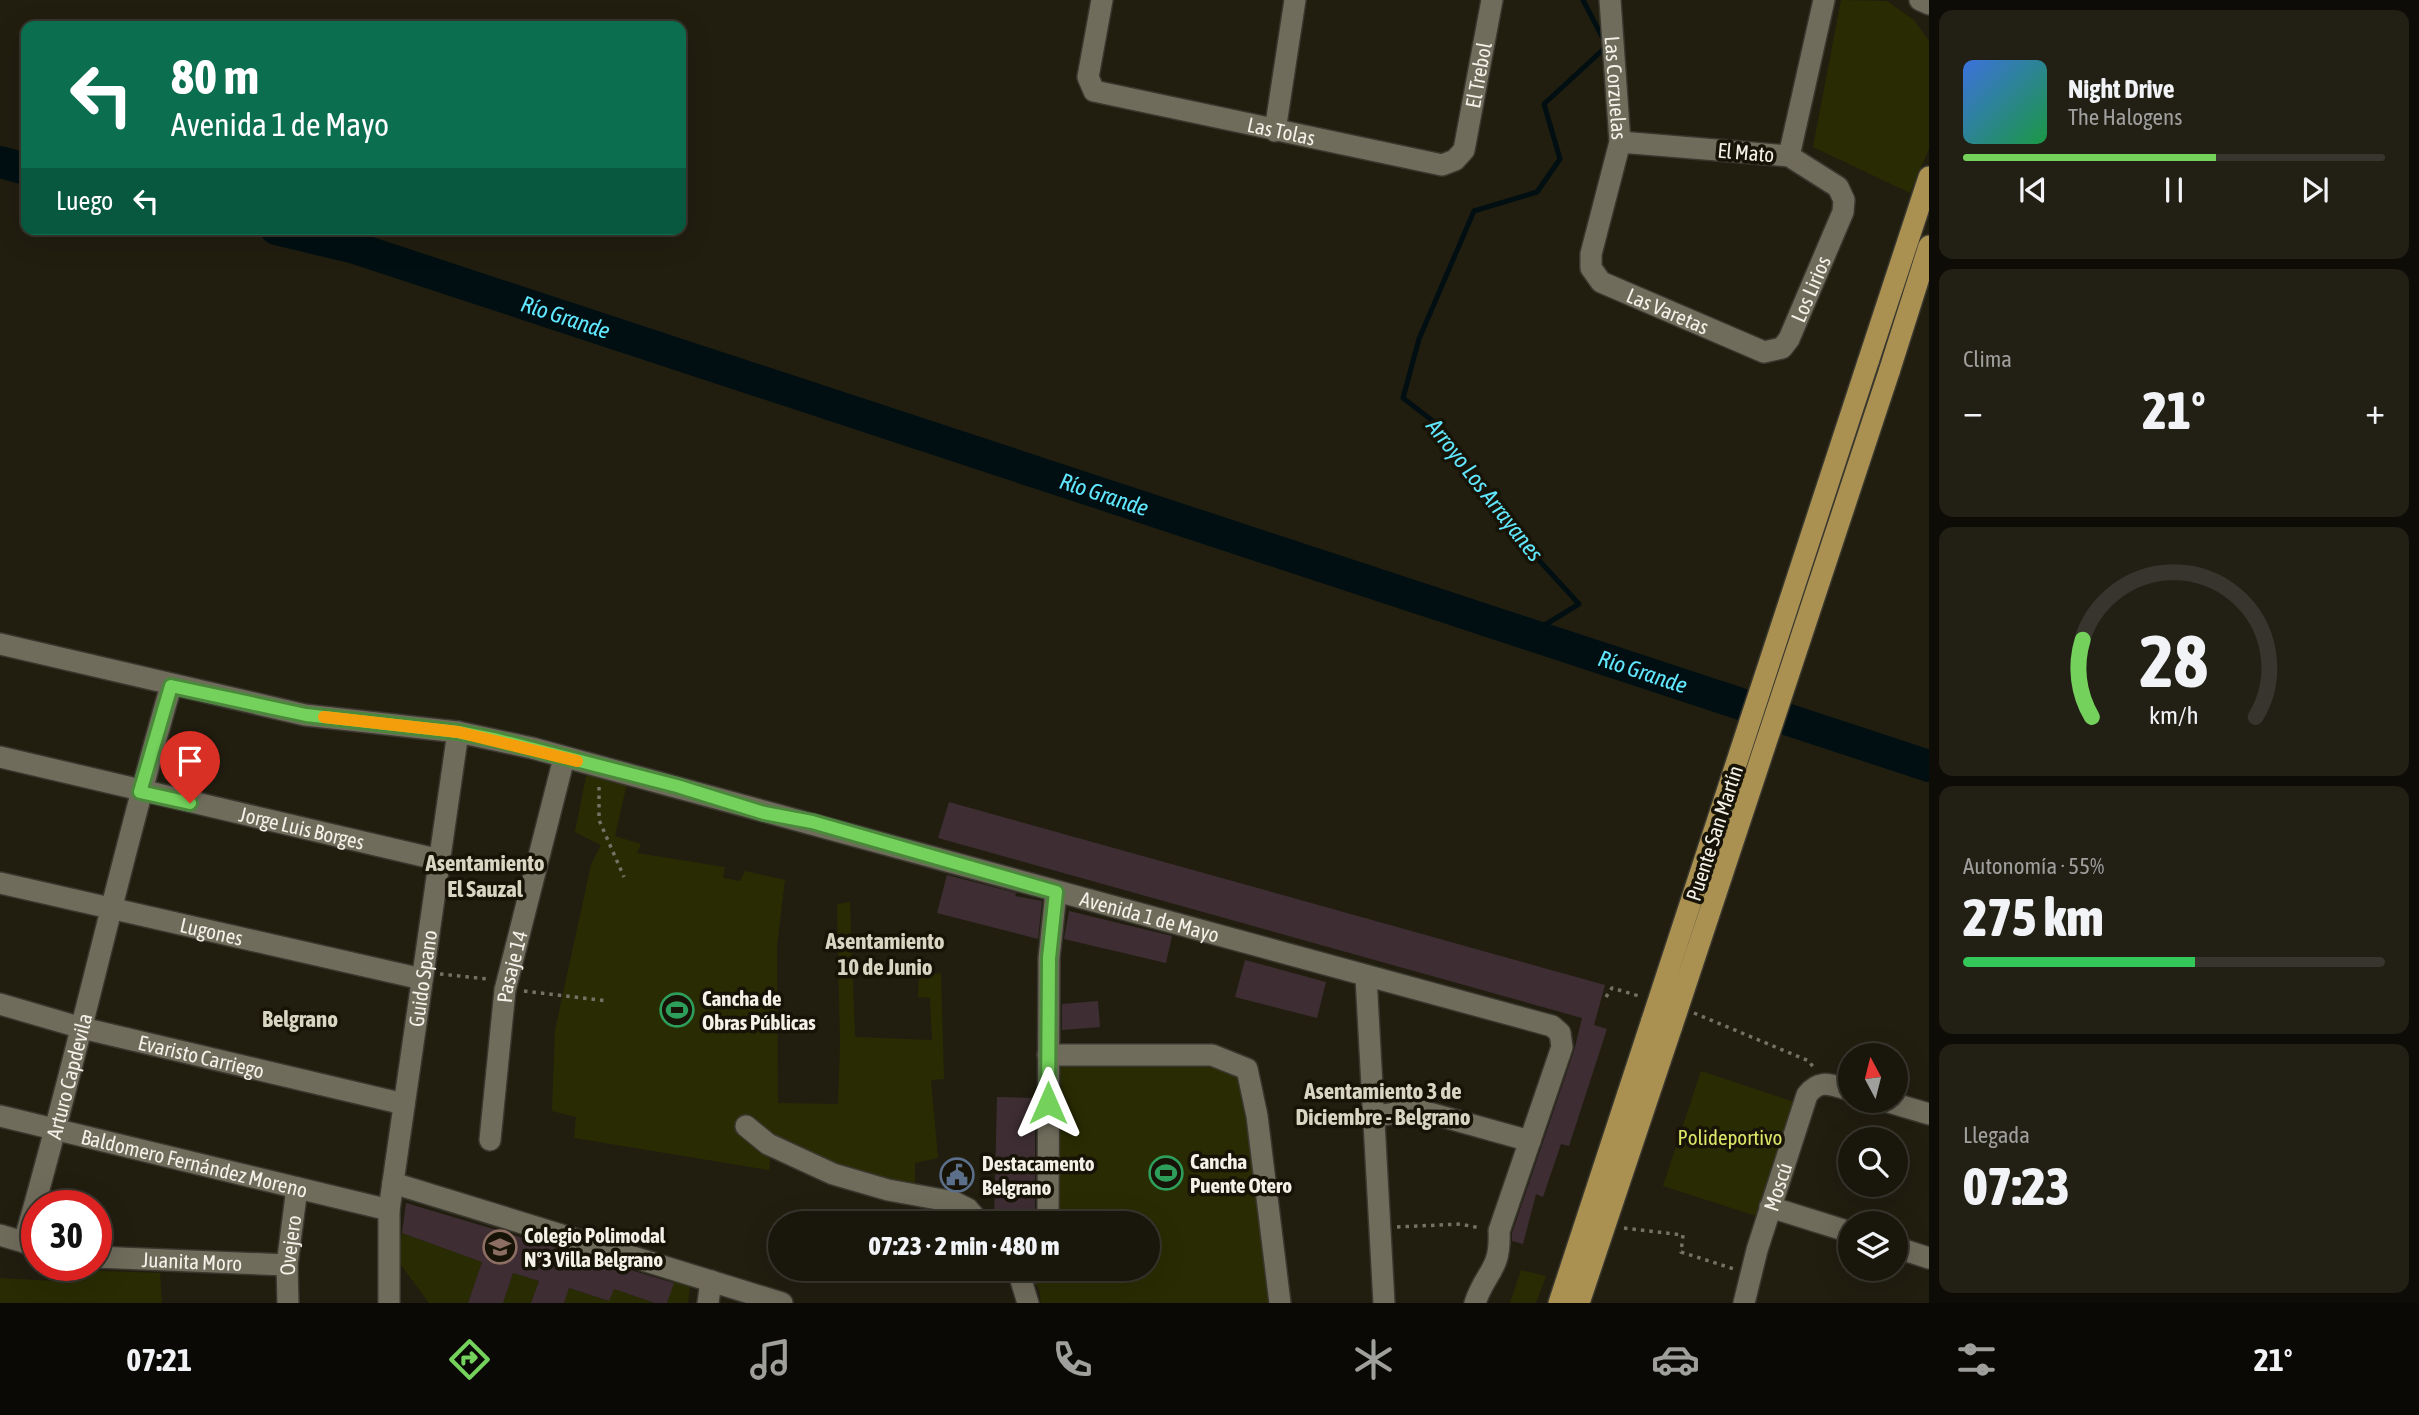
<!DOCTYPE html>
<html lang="es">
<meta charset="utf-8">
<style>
body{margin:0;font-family:"Asap Condensed",sans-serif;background:#221f15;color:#f1f3f6;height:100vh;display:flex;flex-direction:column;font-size:26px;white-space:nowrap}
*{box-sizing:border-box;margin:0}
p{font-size:23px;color:#9f9f9d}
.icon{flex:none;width:38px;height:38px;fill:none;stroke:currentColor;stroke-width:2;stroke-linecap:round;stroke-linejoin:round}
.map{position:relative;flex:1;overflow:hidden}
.panel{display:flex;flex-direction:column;gap:10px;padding:10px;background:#0e0c07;width:490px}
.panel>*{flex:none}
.banner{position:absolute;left:21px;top:21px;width:665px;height:214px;border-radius:14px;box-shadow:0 7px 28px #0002,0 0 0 2px #37352d;background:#0b6e4f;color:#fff;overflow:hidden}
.needle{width:46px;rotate:353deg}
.fabs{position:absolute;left:1838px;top:1043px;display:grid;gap:14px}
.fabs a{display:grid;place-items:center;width:70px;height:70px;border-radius:50%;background:#19160c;box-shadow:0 7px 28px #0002,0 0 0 2px #37352d;font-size:35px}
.speed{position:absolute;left:21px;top:1190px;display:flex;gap:14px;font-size:35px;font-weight:700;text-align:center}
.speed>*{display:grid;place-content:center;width:91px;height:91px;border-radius:50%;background:#19160c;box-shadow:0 7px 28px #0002,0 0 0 2px #37352d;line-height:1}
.speed .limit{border:10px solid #d22;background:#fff;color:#111}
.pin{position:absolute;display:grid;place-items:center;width:60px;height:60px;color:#fff;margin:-72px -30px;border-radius:50% 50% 50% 0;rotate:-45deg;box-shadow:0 0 7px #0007}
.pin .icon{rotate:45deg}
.me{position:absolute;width:77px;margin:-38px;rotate:0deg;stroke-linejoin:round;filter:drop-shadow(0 0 5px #0008)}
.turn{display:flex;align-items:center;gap:24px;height:147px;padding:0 35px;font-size:32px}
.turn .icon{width:91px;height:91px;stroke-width:2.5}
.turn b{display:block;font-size:49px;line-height:60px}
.then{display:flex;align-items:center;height:66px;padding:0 35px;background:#0003;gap:14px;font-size:26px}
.big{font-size:52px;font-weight:800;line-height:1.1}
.panel .tile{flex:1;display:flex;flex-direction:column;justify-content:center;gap:10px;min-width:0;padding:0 24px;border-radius:14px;background:#221f15}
.panel .dial{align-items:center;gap:0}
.dial svg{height:182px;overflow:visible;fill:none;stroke:#37352d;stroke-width:7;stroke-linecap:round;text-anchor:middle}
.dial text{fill:#f1f3f6;stroke:none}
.song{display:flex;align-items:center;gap:21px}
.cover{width:84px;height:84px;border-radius:10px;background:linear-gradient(135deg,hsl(220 70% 55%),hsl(140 70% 35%))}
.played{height:7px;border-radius:4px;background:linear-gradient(90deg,#74d25c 60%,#37352d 60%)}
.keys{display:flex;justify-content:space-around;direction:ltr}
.heat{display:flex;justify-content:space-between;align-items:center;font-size:38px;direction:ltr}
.charge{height:10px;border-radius:5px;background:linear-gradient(90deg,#34c759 55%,#37352d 0)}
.trip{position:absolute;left:768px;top:1211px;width:392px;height:70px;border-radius:35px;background:#19160c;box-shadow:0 7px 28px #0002,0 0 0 2px #37352d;font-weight:800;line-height:70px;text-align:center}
.tab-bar{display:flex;height:112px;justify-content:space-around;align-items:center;background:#0a0905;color:#9f9f9d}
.tab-bar .icon{width:49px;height:49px}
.tab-bar .current{color:#74d25c}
.tab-bar b{font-size:32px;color:#f1f3f6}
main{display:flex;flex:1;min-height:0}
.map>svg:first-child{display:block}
</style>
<main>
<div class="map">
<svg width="1929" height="1303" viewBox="0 0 1929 1303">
<rect width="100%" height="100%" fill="#211e10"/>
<path fill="#292c02" d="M1841 0 1887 1 1914 20 1929 41V149L1910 193 1813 147Z
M587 772 627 783 615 836 641 844 637 853 725 867 723 878 740 881 745 871 785 880 777 945 778 1103 838 1104 840 1044 837 904 850 902 855 1037 932 1040 930 998 918 997 919 976 941 973 944 1079 931 1080 938 1158 915 1163V1190L771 1152 769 1170 574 1138 576 1117 552 1111 555 1030 591 865 601 845 575 832Z
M1044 1047 1223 1057 1240 1078 1249 1126 1269 1303H1041L1039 1289 1024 1269H1148V1223H1036L1039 1098Z
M1701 1071 1794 1102 1756 1216 1663 1186Z
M402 1233 482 1262 468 1303H429L398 1261Z
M73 1270 160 1273 162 1303H0V1278L73 1282Z
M1521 1270 1546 1276 1536 1303H1510Z
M513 1273 539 1281 531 1303H503Z
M674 1281 690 1286 688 1303H667Z
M569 1288 608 1301 614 1289 655 1303H564Z"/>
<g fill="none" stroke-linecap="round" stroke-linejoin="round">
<path stroke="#010f12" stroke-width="5" d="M1530 634 1579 604 1504 522 1438 425 1403 398 1419 339 1474 211 1537 192 1560 159 1544 104 1607 46 1583 0"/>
<g stroke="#010f12" stroke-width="32">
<path d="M0 162 26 169"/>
<path id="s1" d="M276 229 355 248 1929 766"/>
</g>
</g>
<path fill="#3e2e34" d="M949 802 1605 985 1594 1025 1607 1029 1569 1146 1561 1144 1543 1197 1536 1194 1523 1244 1512 1241V1233L1574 1051 1582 1018 938 838Z
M947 875 1016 893 1015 896 1042 901 1038 939 937 913Z
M1069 911 1172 936 1166 963 1064 939Z
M1245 960 1326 982 1317 1018 1235 997Z
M1098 1001 1100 1027 1062 1030V1004Z
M997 1097 1035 1098V1223H994Z
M406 1203 674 1283 667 1303H655L614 1289 609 1301 569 1288 564 1303H531L539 1281 513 1273 503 1303H468L482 1262 402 1233Z"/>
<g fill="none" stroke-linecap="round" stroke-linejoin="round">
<defs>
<g id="street">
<path id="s2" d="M1102 0 1088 77 1094 91 1442 165 1455 160 1464 150 1492 0"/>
<path id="s3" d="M1610 0 1620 142 1591 254V268L1601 282 1764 352 1782 348 1789 339 1843 212 1844 200 1838 187 1789 156 1620 142"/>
<path d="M1275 131 1295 0"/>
<path d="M1789 156 1824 0"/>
<path id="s4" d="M0 644 305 715 458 732 532 748 1552 1026 1560 1033 1562 1047 1499 1231C1501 1271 1486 1270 1475 1303"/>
<path id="s5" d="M0 757 440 860"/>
<path id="s6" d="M0 883 422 979"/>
<path d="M1366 977 1384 1303"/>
<path id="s7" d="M0 1004 82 1028 404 1104"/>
<path d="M1048 1055H1212L1247 1069 1257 1116 1280 1303"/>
<path d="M1885 1101 1929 1114"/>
<path id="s8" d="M0 1116 389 1210"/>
<path d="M1373 1117 1410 1110 1426 1112 1530 1141"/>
<path d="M746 1126 768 1144 833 1174 888 1190 954 1202 968 1209 980 1223"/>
<path id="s9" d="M490 1140 505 990 564 758"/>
<path d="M393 1183 782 1303"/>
<path d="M1770 1207 1850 1232"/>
<path d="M1048 1223 1049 958 1056 892"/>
<path d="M0 1235 37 1246"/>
<path id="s10" d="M24 1242C78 1057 117 870 171 686"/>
<path d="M1895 1247 1929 1258"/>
<path id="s11" d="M96 1257 287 1265"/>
<path d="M1011 1269 1020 1277 1028 1303"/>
<path d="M1020 1277 1041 1269"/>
<path id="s12" d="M288 1303 287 1265 297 1188"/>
<path id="s13" d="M389 1303V1210L458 732"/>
<path d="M708 1303 711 1281"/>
<path id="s14" d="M1744 1303 1757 1250 1807 1095C1820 1078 1831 1085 1850 1090"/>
</g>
<path id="secondary" d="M1920 0 1929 4"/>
<path id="primary" d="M1868 362 1929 177
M1889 372 1929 246
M1559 1303 1652 1020
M1579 1303 1672 1026"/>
</defs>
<use href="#street" stroke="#39372e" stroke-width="24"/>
<use href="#secondary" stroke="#39372e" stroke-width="24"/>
<use href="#primary" stroke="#39372e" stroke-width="24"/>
<path stroke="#747165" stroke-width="3.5" stroke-dasharray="3.5 5" stroke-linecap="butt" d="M599 787V820L624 877
M440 974 488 979
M524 991 608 1001
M1606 997 1612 988 1639 996
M1694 1013 1809 1061 1813 1067
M1397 1227 1460 1224 1480 1228
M1624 1228 1683 1235 1681 1252 1734 1269"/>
<use href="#street" stroke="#706c5c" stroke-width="21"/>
<use href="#secondary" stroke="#706c5c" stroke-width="21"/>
<use href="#primary" stroke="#aa9151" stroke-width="21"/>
<defs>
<path id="primary-bridge" d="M1652 1020 1868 362
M1672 1026 1889 372"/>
</defs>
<use href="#primary-bridge" stroke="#39372e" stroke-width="24" stroke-linecap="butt"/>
<use href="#primary-bridge" stroke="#aa9151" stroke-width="21"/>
</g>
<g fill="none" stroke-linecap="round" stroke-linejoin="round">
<defs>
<path id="route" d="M190 803 140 792 171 686 306 715 458 732 498 740 677 786 764 813 812 822 1056 892 1049 958 1048 1103"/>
</defs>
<use href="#route" stroke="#4b883c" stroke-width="18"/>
<use href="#route" stroke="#74d25c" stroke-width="12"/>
<path stroke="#f59e0b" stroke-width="12" d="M324 717 458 732 577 761"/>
</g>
<defs>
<symbol id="stadium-ring" viewBox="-11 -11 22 22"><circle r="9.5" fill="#171407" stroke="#2e9e5b" stroke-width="1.5"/><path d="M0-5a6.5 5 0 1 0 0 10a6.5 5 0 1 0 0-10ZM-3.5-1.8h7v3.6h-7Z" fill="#2e9e5b"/></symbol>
<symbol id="civic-ring" viewBox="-11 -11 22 22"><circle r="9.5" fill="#171407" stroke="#5c6f8a" stroke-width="1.5"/><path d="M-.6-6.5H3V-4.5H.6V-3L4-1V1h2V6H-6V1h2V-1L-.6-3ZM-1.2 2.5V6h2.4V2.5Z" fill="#5c6f8a"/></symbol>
<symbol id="school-ring" viewBox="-11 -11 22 22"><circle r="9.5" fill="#171407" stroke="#8d6e63" stroke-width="1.5"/><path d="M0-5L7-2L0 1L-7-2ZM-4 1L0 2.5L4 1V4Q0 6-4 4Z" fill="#8d6e63"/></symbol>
</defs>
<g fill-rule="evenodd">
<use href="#stadium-ring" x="658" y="991" width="38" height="38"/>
<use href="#stadium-ring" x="1147" y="1154" width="38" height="38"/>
<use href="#civic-ring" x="938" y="1156" width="38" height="38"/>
<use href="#school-ring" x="481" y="1228" width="38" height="38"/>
</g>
<g text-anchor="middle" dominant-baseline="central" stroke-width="7" stroke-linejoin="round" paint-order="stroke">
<g font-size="21" fill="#f3f1e8" stroke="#171407">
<text stroke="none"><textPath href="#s2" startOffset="553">El Trebol</textPath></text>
<text stroke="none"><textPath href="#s3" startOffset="88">Las Corzuelas</textPath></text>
<text stroke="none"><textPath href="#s2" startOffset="285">Las Tolas</textPath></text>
<text transform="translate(1746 152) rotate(5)">El Mato</text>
<text stroke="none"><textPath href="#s3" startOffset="551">Los Lirios</textPath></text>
<text stroke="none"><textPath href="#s3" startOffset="362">Las Varetas</textPath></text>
<text stroke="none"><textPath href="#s5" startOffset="310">Jorge Luis Borges</textPath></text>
<text transform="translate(1714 833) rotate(-72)">Puente San Martín</text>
<text stroke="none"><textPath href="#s4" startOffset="1183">Avenida 1 de Mayo</textPath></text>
<text stroke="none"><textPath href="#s6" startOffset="217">Lugones</textPath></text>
<text stroke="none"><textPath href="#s9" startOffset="175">Pasaje 14</textPath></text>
<text stroke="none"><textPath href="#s13" startOffset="327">Guido Spano</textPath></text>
<text stroke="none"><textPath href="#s7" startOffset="208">Evaristo Carriego</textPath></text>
<text stroke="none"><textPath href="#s10" startOffset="172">Arturo Capdevila</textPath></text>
<text stroke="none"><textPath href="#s8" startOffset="200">Baldomero Fernández Moreno</textPath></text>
<text stroke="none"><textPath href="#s14" startOffset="121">Moscú</textPath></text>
<text stroke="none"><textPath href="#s12" startOffset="58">Ovejero</textPath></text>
<text stroke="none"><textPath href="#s11" startOffset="96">Juanita Moro</textPath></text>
</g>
<g font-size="21" font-weight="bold" fill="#f3f1e8" stroke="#171407" text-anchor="start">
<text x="702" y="998">Cancha de<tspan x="702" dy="24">Obras Públicas</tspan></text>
<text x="1190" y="1161">Cancha<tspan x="1190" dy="24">Puente Otero</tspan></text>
<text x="982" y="1163">Destacamento<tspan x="982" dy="24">Belgrano</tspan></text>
<text x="524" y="1235">Colegio Polimodal<tspan x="524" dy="24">Nº3 Villa Belgrano</tspan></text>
</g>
<g font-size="21" fill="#dce667" stroke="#171407">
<text x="1730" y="1137">Polideportivo</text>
</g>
<g font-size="23" font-style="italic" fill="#61e8fe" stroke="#171407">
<text stroke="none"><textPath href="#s1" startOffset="303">Río Grande</textPath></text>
<text transform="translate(1485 490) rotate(52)">Arroyo Los Arrayanes</text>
<text stroke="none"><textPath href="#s1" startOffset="870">Río Grande</textPath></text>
<text stroke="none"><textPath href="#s1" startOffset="1437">Río Grande</textPath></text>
</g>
<g font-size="23" font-weight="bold" fill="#d9d5c3" stroke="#171407">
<text x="485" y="863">Asentamiento<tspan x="485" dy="26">El Sauzal</tspan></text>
<text x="885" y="941">Asentamiento<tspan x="885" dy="26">10 de Junio</tspan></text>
<text x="300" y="1019">Belgrano</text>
<text x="1383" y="1091">Asentamiento 3 de<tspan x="1383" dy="26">Diciembre - Belgrano</tspan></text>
</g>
</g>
</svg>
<div class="fabs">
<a><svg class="needle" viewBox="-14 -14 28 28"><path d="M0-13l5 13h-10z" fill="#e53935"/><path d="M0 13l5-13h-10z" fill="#9f9f9d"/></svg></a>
<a><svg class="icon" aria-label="search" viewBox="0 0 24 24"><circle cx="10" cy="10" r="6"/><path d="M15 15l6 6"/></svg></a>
<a><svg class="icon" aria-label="layers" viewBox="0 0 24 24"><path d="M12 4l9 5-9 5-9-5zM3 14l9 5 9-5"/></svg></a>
</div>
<div class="speed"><div class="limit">30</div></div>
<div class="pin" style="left:190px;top:803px;background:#d93025"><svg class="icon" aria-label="arrive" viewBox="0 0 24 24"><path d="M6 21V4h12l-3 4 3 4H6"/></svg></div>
<svg class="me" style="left:1048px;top:1103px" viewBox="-20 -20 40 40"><path d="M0-17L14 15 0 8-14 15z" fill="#74d25c" stroke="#fff" stroke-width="4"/></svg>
<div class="trip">07:23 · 2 min · 480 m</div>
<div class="banner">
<div class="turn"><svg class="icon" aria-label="left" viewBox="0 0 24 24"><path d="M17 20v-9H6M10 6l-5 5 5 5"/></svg><div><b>80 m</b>Avenida 1 de Mayo</div></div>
<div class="then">Luego<svg class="icon" aria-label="left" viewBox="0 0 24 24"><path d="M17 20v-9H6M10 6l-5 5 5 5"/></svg></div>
</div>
</div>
<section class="panel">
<div class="tile">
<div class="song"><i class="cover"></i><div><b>Night Drive</b><p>The Halogens</p></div></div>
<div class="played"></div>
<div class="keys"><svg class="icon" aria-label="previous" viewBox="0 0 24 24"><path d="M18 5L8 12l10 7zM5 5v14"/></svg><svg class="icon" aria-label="pause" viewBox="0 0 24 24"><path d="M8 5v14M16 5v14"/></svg><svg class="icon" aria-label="next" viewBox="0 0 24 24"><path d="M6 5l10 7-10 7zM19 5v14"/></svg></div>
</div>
<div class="tile"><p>Clima</p>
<div class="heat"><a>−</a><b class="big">21°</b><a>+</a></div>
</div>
<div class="tile dial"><svg viewBox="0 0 100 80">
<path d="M14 69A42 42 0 1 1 86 69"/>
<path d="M14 69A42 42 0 0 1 10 35" stroke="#74d25c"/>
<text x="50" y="56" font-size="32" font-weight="700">28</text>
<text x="50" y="72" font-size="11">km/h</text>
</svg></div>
<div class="tile"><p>Autonomía · 55%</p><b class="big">275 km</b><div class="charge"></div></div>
<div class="tile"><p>Llegada</p><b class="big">07:23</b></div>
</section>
</main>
<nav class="tab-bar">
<b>07:21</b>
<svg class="icon current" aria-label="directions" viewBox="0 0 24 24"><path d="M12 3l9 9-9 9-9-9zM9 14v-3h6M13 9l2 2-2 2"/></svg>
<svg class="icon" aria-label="music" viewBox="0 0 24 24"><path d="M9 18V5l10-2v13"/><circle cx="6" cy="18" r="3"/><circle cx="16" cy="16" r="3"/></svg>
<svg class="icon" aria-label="phone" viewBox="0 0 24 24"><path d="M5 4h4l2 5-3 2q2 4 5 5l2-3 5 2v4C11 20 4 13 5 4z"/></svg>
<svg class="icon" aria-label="climate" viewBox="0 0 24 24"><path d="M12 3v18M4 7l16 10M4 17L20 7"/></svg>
<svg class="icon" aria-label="car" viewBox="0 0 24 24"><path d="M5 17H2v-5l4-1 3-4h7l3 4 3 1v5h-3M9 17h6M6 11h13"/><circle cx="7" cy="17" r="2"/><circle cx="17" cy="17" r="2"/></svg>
<svg class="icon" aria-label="filters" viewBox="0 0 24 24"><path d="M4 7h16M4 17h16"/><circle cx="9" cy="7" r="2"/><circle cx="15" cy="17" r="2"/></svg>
<b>21°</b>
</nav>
